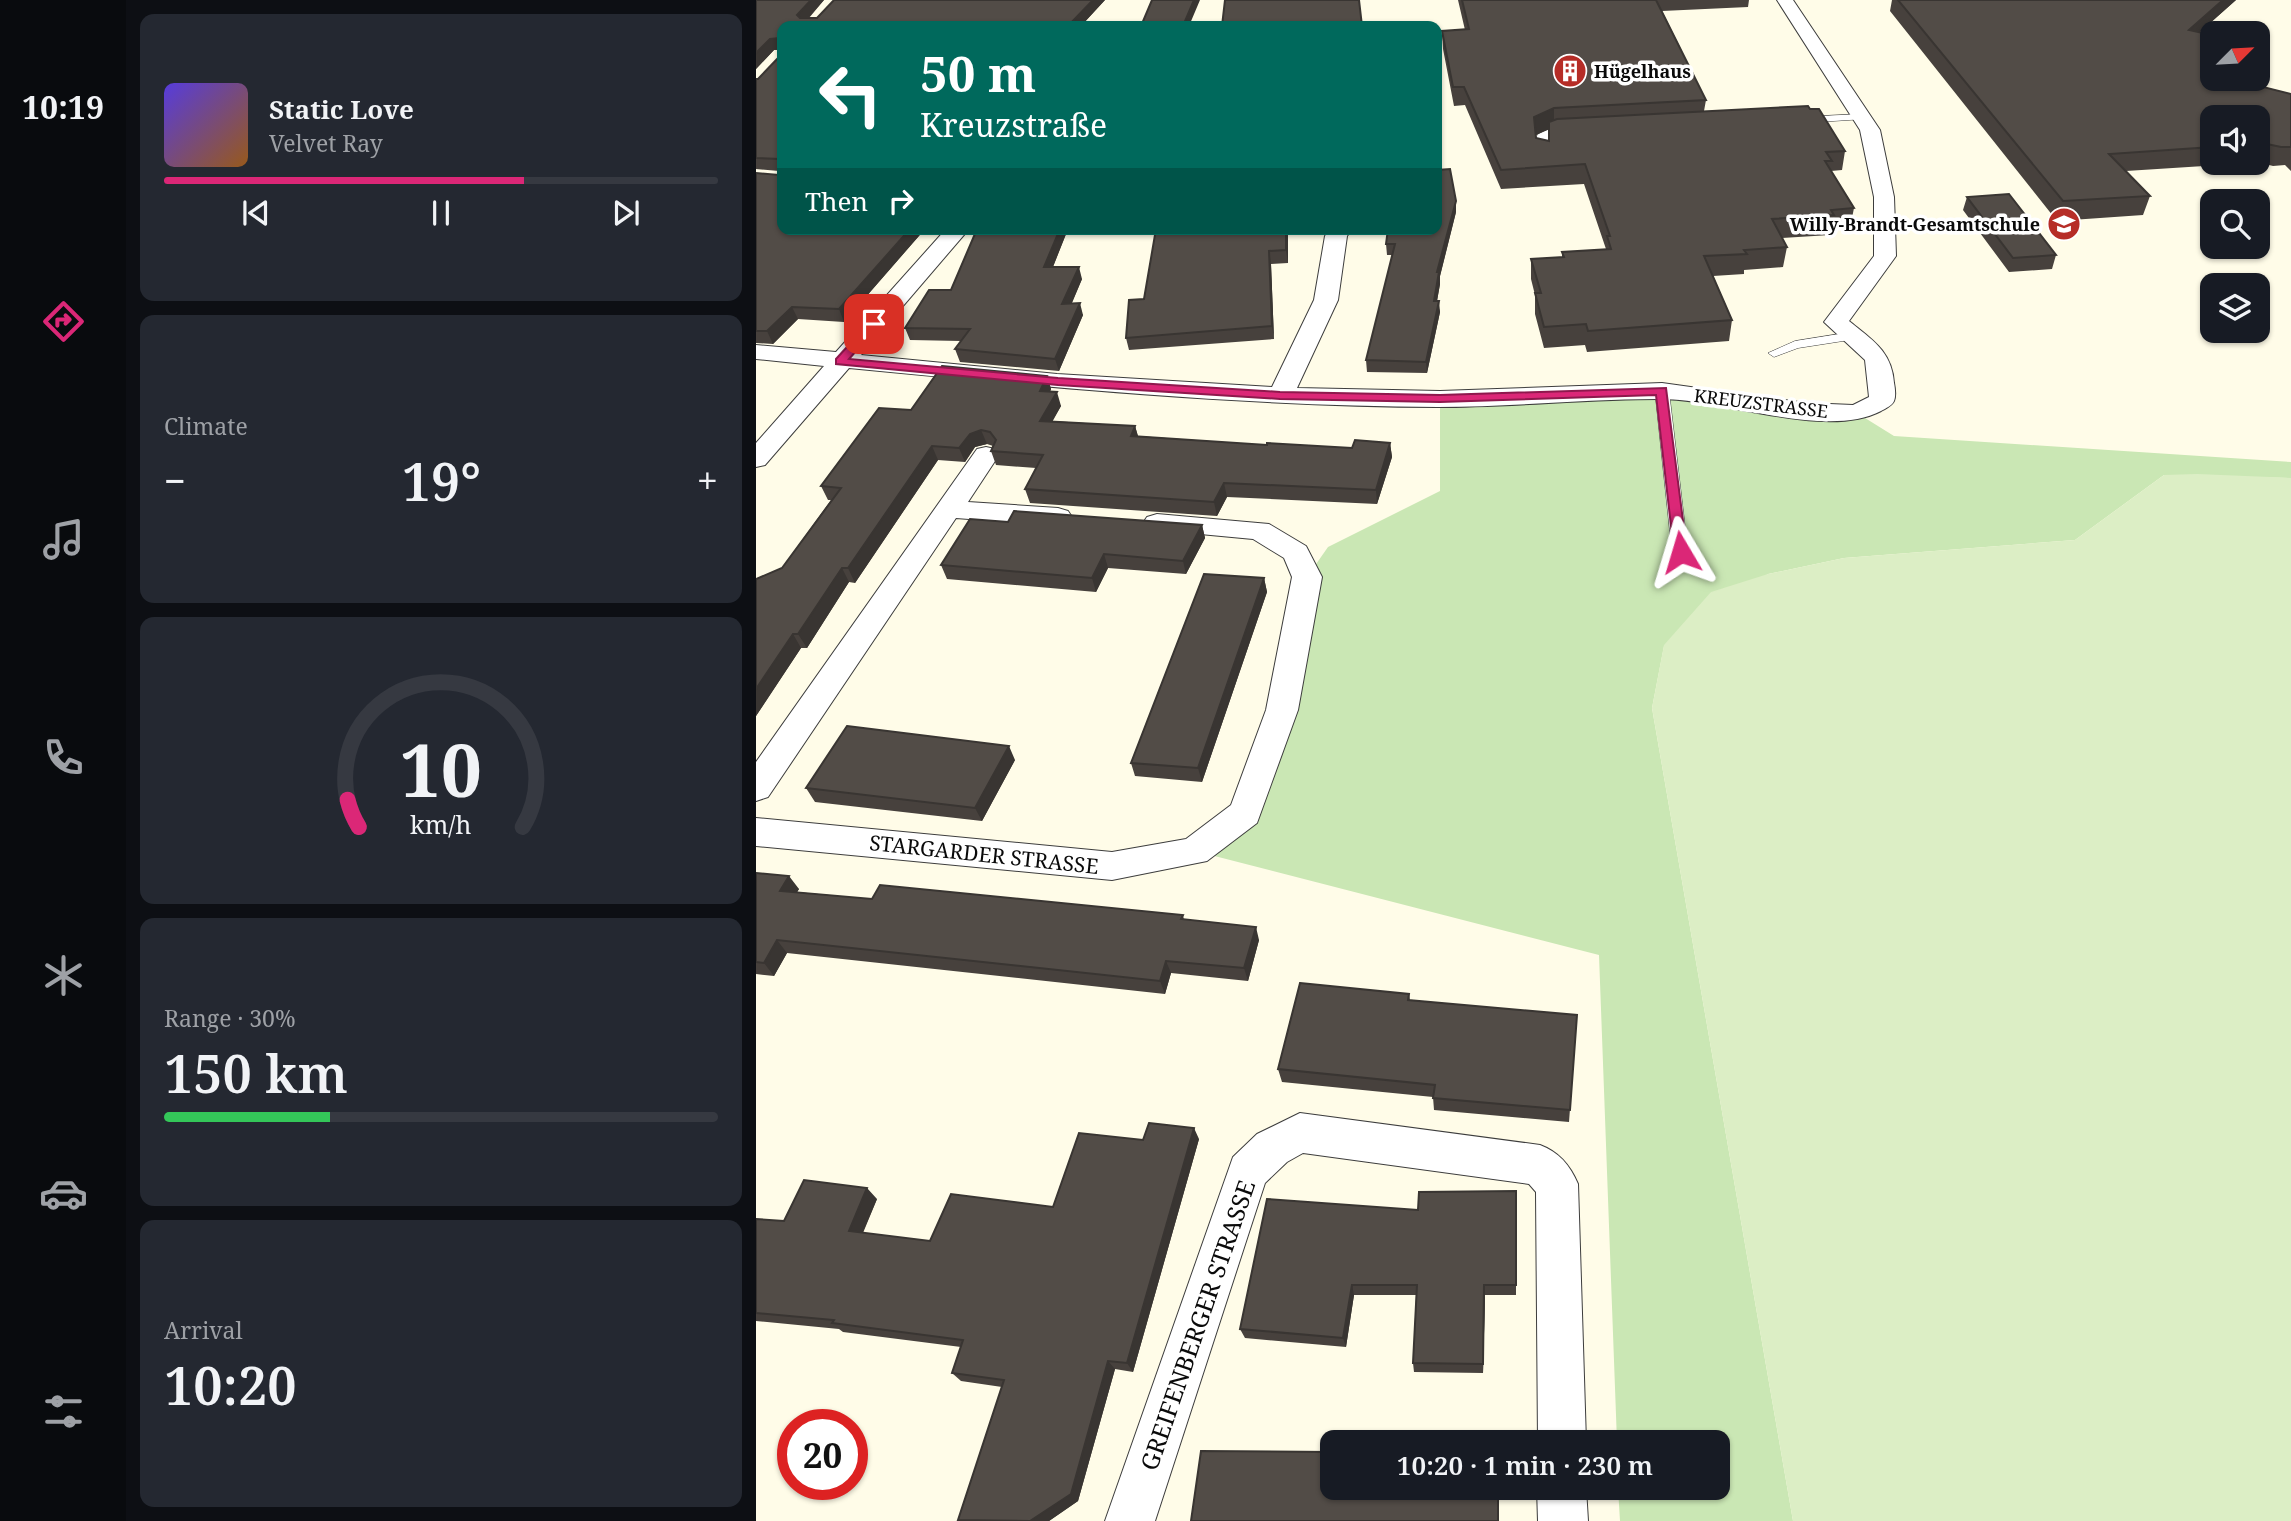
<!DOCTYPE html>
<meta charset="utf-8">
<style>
body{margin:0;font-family:"Noto Serif",serif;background:#242831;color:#f1f3f6;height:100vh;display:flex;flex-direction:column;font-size:26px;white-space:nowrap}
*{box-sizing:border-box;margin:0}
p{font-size:23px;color:#9ea1a6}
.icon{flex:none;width:38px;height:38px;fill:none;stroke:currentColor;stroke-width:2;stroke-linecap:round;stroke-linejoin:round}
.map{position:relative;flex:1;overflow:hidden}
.sheet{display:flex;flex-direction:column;gap:14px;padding:14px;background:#0d0f14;width:630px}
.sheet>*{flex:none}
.banner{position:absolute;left:21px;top:21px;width:665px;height:214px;border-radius:14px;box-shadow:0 2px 5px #0004;background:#00695c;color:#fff;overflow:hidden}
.needle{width:46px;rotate:66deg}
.controls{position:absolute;left:1444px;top:21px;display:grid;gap:14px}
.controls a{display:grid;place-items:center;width:70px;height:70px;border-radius:14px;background:#171b24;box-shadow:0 2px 5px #0004;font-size:35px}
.speed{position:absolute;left:21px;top:1409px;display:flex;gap:14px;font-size:35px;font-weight:700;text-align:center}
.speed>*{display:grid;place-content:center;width:91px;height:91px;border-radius:50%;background:#171b24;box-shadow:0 2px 5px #0004;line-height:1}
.speed .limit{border:10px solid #d22;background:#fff;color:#111}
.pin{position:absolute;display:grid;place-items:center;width:60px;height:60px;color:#fff;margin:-30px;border-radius:14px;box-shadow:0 4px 10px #0006}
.me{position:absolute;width:77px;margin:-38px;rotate:353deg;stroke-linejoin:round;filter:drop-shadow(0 0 5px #0008)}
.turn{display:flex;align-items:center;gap:24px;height:147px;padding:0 28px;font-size:32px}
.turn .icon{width:91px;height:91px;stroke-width:2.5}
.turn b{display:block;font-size:49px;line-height:60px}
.then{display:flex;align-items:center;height:66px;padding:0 28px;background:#0003;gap:14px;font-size:26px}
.big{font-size:52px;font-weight:600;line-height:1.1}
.sheet .card{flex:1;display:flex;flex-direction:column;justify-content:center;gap:10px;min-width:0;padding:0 24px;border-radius:14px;background:#242831}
.sheet .dial{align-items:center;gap:0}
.dial svg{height:182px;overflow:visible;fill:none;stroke:#363941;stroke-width:7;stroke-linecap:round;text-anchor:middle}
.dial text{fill:#f1f3f6;stroke:none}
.song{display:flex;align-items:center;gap:21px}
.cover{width:84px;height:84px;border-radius:10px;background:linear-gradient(135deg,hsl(250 70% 55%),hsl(30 70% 35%))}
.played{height:7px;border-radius:4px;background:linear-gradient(90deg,#db2777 65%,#363941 65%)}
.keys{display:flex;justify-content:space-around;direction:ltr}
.heat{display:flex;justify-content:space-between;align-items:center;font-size:38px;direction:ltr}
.charge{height:10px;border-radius:5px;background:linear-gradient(90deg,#34c759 30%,#363941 0)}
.trip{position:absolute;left:564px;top:1430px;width:410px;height:70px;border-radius:14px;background:#171b24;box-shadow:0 2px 5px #0004;font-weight:600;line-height:70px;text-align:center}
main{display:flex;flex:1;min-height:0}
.dock{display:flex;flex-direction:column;width:126px;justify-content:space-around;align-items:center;background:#090b0e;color:#9ea1a6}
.dock .icon{width:49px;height:49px}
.dock .active{color:#db2777}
.dock b{font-size:32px;color:#f1f3f6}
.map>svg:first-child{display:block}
</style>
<main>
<nav class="dock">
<b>10:19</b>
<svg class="icon active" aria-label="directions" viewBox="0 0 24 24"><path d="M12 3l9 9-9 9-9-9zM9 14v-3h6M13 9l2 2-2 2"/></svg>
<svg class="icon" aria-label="music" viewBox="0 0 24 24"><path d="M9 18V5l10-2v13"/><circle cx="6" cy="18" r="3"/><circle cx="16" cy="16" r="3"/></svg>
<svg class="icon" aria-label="phone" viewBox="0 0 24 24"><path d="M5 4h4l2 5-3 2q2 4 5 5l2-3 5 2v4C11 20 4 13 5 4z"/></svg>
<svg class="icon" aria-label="climate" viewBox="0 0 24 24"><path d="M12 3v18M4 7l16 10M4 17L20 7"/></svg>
<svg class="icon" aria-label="car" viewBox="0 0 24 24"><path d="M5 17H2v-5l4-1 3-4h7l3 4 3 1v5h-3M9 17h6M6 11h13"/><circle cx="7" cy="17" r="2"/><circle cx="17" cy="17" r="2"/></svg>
<svg class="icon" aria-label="filters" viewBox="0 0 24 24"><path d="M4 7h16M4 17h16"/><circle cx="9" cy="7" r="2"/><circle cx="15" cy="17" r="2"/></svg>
</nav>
<section class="sheet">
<div class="card">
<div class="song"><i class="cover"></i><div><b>Static Love</b><p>Velvet Ray</p></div></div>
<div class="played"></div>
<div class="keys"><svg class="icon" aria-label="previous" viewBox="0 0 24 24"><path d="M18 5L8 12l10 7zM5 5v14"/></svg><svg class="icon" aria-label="pause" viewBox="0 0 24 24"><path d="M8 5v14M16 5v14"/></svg><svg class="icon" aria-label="next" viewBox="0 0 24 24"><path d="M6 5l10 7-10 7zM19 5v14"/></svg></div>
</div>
<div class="card"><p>Climate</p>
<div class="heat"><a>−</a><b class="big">19°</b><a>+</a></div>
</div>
<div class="card dial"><svg viewBox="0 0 100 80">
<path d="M14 69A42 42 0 1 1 86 69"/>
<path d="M14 69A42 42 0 0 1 9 57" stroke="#db2777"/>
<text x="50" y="56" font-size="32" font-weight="700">10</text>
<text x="50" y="72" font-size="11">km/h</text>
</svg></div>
<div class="card"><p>Range · 30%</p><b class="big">150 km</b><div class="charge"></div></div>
<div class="card"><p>Arrival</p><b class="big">10:20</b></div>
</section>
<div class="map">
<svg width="1535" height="1521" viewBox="0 0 1535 1521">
<rect width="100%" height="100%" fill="#fffce8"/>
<path fill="#cae7b4" d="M906 391 1101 413 1138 436 1535 462V478L1408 475 1319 540 1088 558 1012 574 908 646 896 708 1037 1521H864L862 1488H961V1442H861L843 955 439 851 489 813 551 577 572 547 684 491V399Z"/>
<path fill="#dceec5" d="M1441 474 1535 478V1521H1037L896 708 908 645 955 592 1012 574 1088 558 1319 540 1408 475Z"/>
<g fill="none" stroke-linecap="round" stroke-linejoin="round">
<defs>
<path id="lane" d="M1105 114 1109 115V119L1046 123 1041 120 1046 117Z
M815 127 820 130 819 132 792 136V156L783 158 780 137 785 131Z
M1096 332 1102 336 1100 339 1042 348 1018 357 1012 353 1039 341Z
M906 387 913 391 932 552 924 557 916 552 899 391Z"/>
<path id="street" d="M1021 0H1037L1124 130 1138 197 1140 256 1093 321C1115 339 1136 351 1138 383 1139 388 1140 396 1138 401 1136 406 1130 408 1125 411 1070 440 965 398 902 399 829 399 756 407 682 407 485 406 289 387 93 368L9 465 0 467V443L68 366 0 359V345L80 352 190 229H213L105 355 301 374 516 387 558 300 569 236 574 229H596L591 236 582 300 541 388 684 391 906 383 1050 403 1097 405 1113 397 1109 360 1068 322 1118 256V197L1104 130Z
M230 447 239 449 243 455 212 502 302 508 312 511 316 517 312 523 302 526 200 518 12 797 0 801V762L221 449Z
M401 514 513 524 550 546 566 577 542 710 501 823 451 861 356 880 0 846V818L356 852 430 839 475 805 510 710 536 577 528 558 497 539 391 529 387 523 391 517Z
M544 1113 784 1145C803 1152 814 1165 822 1184L830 1442H782L780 1192 773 1184 547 1153 531 1162 509 1183 399 1521H349L477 1157 501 1134Z
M781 1488H830L832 1521H782Z"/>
</defs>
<use href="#lane" stroke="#3d3d3d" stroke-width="1"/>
<use href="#street" stroke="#3d3d3d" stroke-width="2"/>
<use href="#lane" fill="#fff" fill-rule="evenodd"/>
<use href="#street" fill="#fff" fill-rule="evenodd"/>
</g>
<path fill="#47413d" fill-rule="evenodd" d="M0 0H68L53 18H61L78 0H349L325 26 26 229H169L88 322 42 319 17 344 0 343V173L23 175V171L0 169V79H2L23 57V50H18L0 69Z
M702 0H993L992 7 906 11 950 100 948 111 1089 151 1086 170 1075 171 1098 208 1094 228 1075 229 1074 235 1026 238 1031 247 1027 267 988 270V274L957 276 976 320 973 341 831 352 829 345 788 348 779 314V295L775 279V259L806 257V252L850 249 828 184 745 189 709 105 698 106 687 49 686 31 709 30ZM793 129V141L780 138V135Z
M1136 0H1480L1444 32 1456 79H1498L1493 83 1535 94V171L1529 165 1517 166 1502 162V117H1456V163H1495L1370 171 1394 196 1387 215 1301 221 1134 11Z
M1211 197 1300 255 1296 269 1253 272 1207 210Z
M700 212 684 276V284L681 301 684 312 671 373 611 372 610 360 636 255H631L630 244Z
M221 229H312L297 267 326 279 316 303 327 315 303 371 204 362 199 349 205 341 154 340 149 328 195 290Z
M532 229V263L515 264 518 339 373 350 370 338 388 299Z
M291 376 295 389 294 392 305 406 296 421 379 426 382 436 511 445 596 448 634 443 636 457 621 504 471 497 461 516 274 503 269 489 280 468 240 465 235 451 237 446 231 444 219 447 209 462 182 460 99 583 93 582 51 648H45L0 716V579L26 568 75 500H72L65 486 155 410Z
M252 522 446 525 449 538 430 574 352 568 340 592 191 579 185 565Z
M508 578 511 592 446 782 379 776 375 763Z
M259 760 226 821 59 802 50 788Z
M0 873 43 889 41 892 116 899 427 915 428 920 503 940 492 981 415 973 409 994 31 953 18 976 0 974Z
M653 994 654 1000 821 1015 813 1122 678 1110 677 1097 526 1082 522 1069Z
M443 1139 377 1372 359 1369 322 1501 293 1521H203L202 1520 246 1387 205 1381 196 1373 205 1347 87 1332 83 1329 0 1321V1219L28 1221 121 1199 107 1233 174 1241 297 1207 387 1140Z
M760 1191V1295H729L727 1373 658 1372 657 1363 660 1295H598L590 1347 489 1338 484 1329 662 1210Z"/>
<path fill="#393532" d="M55 0H68L45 26 41 15Z
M337 0H349L325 26H312Z
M438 0H444L433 26H427Z
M1467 0H1480L1427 47 1433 30Z
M23 38 26 49 18 50 0 69V53L14 39Z
M1508 59 1502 75V65Z
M1485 79H1498L1476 99 1483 81Z
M798 108V127L778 136V117Z
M700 201V212L684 276V284L679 312 678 301 681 272Z
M154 229H169L88 322 83 309Z
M304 229H312L292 279 288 267Z
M530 229H532V263L530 250Z
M513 251 515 264 518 339 516 326Z
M323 267 326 279 310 316 306 304Z
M683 301 684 312 671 373 670 362Z
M324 303 327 315 303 371 299 359Z
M36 307 42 319 17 344 11 331Z
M291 376 295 389 288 405 284 391Z
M301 392 305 406 289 435 284 421Z
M379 426 383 440 375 436Z
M225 430 231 444 219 447 209 462 203 448 214 434Z
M634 443 636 457 621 504 620 490Z
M176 446 182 460 99 583 92 568Z
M468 483 471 497 461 516 458 502Z
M446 525 449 538 430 574 427 561Z
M348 554 352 568 340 592 336 578Z
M86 568 93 582 51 648 42 634Z
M508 578 511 592 446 782 442 768Z
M37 634 45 648 0 716V689Z
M253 746 259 760 226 821 219 808Z
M33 876 43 889 34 904 24 891Z
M500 927 503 940 492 981 488 968Z
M21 940 31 953 18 976 8 963Z
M410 961 415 973 409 994 404 981Z
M438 1128 443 1139 377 1372 371 1363Z
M111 1188 121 1199 103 1241 93 1231Z
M596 1285 598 1295 590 1347 587 1338Z
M728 1285 729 1295 727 1373V1364Z
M352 1361 359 1369 322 1501 293 1521H274Z"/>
<path fill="#524c47" stroke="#393532" stroke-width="2" d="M0 0H55L41 15 44 18H61L78 0H337L312 26H26V229H154L83 309 36 307 11 331H0V173L23 175V159L0 158V79H2L23 57V38L14 39 0 53Z
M396 0H438L427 26H385Z
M469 0H603L606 26H466Z
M706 0H900L950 100 798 108 778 117 780 138 793 141V122L801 119 1052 106 1054 109H1063L1089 151 1070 152 1076 161H1069L1098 208 1075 210 1078 215 1016 219 1031 247 988 250 991 254 948 256 976 320 832 331 830 324 788 327 779 293H785L775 259 808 257 806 252 855 249 851 236H854L829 164 745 170 708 87H697L686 31 713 29Z
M1142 0H1467L1433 30 1456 35V79H1485L1483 81 1535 94V147H1525L1511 144H1502V117H1456V147L1353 154 1394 196 1307 201Z
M1502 54 1508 59 1502 65Z
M694 169 700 201 681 272H683L678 301H683L670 362 610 360 639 244H630L632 229H681V170Z
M1253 194 1300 255 1257 258 1211 197Z
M221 229H304L288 267H323L306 304 324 303 299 359 199 349 214 329 149 328 173 290H195Z
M400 229H530V250L513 251 516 326 370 338 373 300 388 299Z
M186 366 291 376 284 391 301 392 284 421 379 426 375 436 511 445V443L596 448 599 440 634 443 620 490 468 483 458 502 269 489 287 455 235 451 240 440 234 432 225 430 214 434 203 448 176 446 92 568H86L42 634H37L0 689V579L26 568 85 488 65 486 123 408 155 410Z
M258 511 446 525 427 561 348 554 336 578 185 565 214 519 252 522Z
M448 574 508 578 442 768 375 763Z
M91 726 253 746 219 808 50 788Z
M0 873 33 876 24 891 116 899 124 885 427 915 425 919 500 927 488 968 410 961 404 981 21 940 8 963 0 962Z
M544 983 653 994 652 1000 821 1015 814 1110 677 1098 679 1085 522 1069Z
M393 1123 438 1128 371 1363 352 1361 315 1494 274 1521 202 1520 248 1380 196 1373 207 1340 76 1323 78 1320 0 1313V1219L28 1221 48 1180 111 1188 93 1231 174 1241 195 1194 297 1207 323 1133 387 1140Z
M760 1191V1285H728L727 1364 657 1363 661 1285H596L587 1338 484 1329 511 1199 662 1210 663 1192Z
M445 1451 576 1452V1488H742V1521H435Z"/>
<path fill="#db2777" stroke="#8e194d" stroke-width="2" d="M118 321 124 324 93 359 302 378 524 392 684 395 910 388 931 552 925 557 918 552 900 395 684 402 524 399 302 385 80 364V359L114 322Z"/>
<defs>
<symbol id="building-disc" viewBox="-11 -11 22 22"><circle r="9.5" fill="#b62d27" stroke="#fff"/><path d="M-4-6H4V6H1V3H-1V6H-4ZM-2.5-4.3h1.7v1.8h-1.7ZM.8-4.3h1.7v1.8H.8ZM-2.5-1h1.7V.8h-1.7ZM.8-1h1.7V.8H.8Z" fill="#fff"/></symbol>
<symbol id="school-disc" viewBox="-11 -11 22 22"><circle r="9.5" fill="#b62d27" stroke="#fff"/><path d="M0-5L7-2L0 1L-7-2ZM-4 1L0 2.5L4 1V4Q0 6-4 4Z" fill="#fff"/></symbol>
</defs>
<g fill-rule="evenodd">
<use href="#building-disc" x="795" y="52" width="38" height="38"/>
<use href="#school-disc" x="1289" y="205" width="38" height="38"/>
</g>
<g text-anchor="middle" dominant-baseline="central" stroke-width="7" stroke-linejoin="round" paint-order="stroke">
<g font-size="18" font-weight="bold" fill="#0a0a0a" stroke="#fff" text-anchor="start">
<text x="838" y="71">Hügelhaus</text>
<text x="1284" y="224" text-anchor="end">Willy-Brandt-Gesamtschule</text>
</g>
<g font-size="18" fill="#0a0a0a" stroke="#fff">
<text transform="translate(1005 403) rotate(7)">KREUZSTRASSE</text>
</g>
<g font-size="21" fill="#0a0a0a" stroke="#fff">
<text transform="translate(228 854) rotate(6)">STARGARDER STRASSE</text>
</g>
<g font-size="24" fill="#0a0a0a" stroke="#fff">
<text transform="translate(441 1325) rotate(-71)">GREIFENBERGER STRASSE</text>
</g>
</g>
</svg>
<div class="controls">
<a><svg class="needle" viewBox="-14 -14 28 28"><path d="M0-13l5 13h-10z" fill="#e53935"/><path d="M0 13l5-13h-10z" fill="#9ea1a6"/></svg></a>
<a><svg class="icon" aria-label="sound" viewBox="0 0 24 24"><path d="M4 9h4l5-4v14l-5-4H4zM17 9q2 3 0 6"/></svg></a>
<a><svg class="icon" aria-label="search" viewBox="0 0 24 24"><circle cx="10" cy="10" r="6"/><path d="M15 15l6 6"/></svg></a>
<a><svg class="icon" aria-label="layers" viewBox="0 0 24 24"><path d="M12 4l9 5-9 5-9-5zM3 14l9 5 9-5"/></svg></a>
</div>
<div class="speed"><div class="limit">20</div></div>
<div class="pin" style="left:118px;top:324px;background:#d93025"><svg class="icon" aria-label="arrive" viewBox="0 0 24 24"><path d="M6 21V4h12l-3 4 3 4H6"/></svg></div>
<svg class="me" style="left:925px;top:552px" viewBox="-20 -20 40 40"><path d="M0-17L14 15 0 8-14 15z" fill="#db2777" stroke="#fff" stroke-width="4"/></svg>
<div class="trip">10:20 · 1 min · 230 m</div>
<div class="banner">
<div class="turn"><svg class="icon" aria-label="left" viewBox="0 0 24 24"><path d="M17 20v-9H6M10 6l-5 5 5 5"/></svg><div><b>50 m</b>Kreuzstraße</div></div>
<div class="then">Then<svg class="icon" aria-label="right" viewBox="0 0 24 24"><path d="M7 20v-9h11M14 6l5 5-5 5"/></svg></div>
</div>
</div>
</main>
